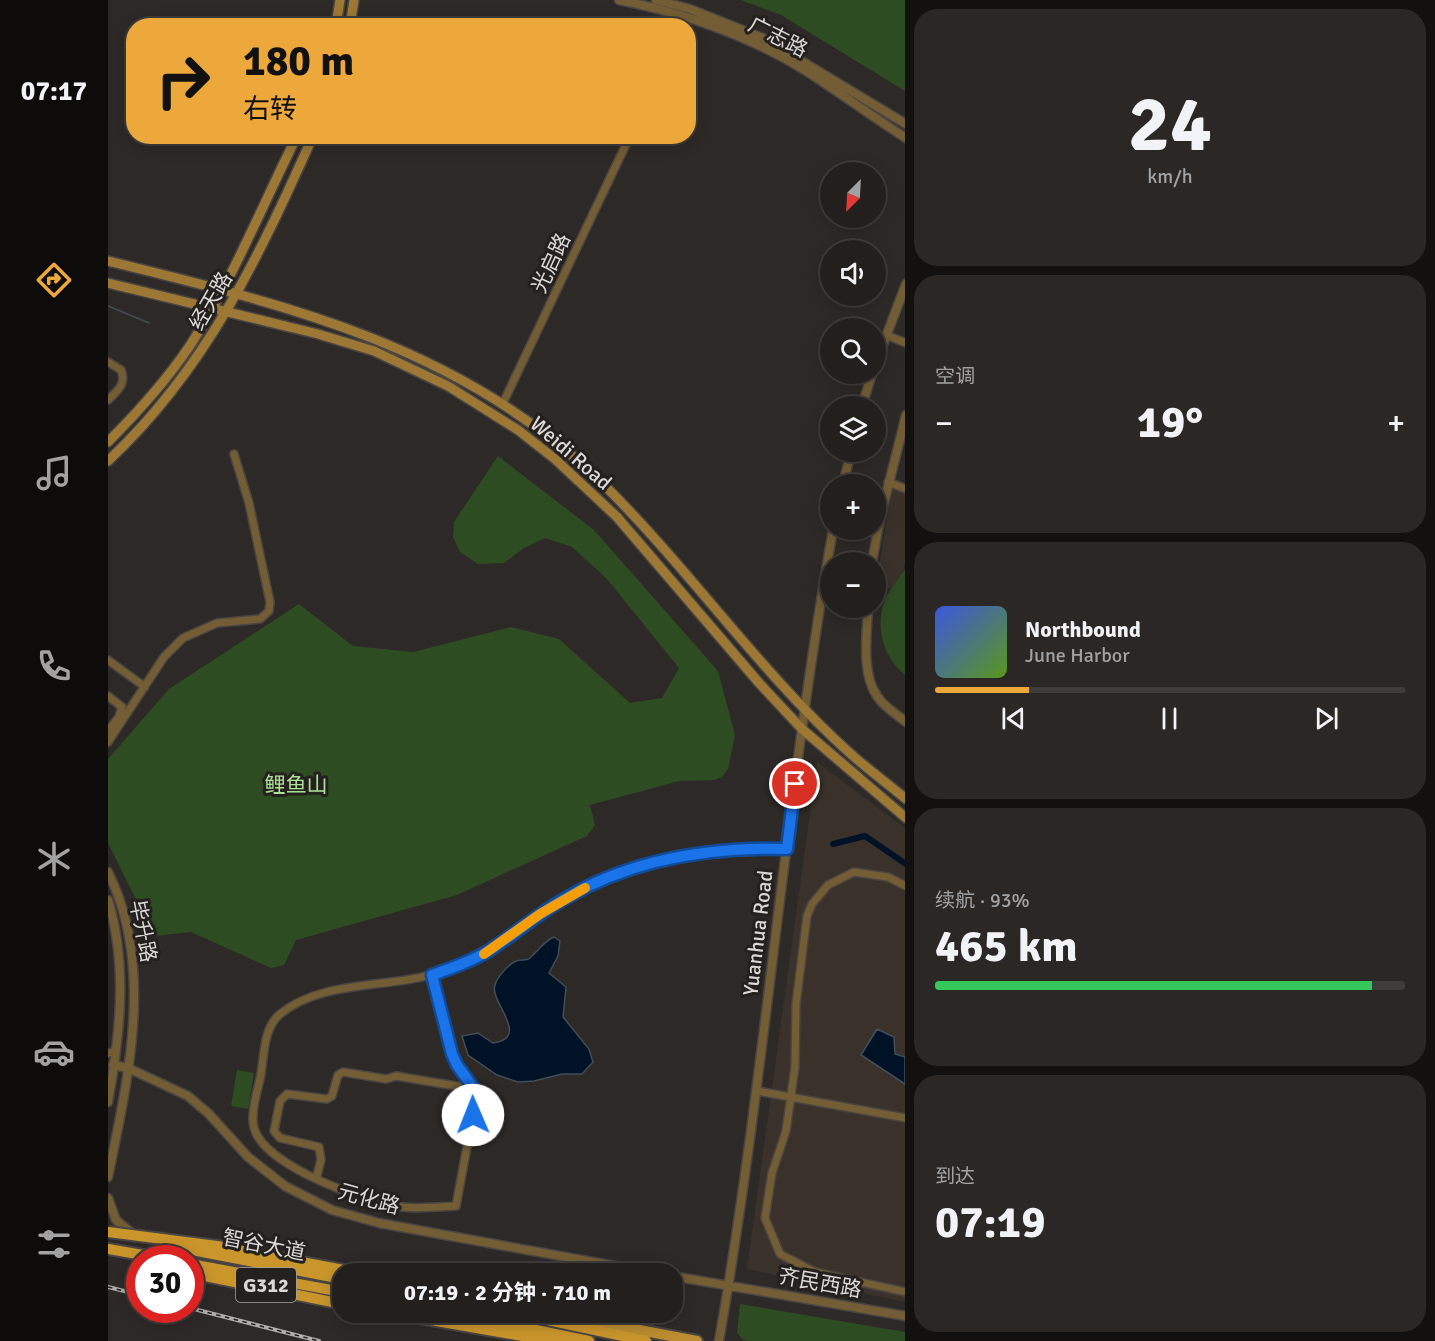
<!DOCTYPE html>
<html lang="zh">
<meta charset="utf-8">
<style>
body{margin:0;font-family:Signika,"Noto Sans SC",sans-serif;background:#2a2725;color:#f1f3f6;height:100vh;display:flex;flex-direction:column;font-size:22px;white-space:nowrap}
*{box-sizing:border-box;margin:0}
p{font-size:20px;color:#a2a2a3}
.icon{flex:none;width:33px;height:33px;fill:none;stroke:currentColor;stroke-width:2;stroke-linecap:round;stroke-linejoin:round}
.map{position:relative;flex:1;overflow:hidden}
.details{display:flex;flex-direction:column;gap:9px;padding:9px;background:#13110f;width:530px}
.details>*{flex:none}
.hud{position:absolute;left:18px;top:18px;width:570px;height:126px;border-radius:24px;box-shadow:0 3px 15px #0003,0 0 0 2px #3f3d3b;background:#eda83b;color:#111;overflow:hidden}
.needle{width:39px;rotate:204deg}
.tools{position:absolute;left:712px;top:162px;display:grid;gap:12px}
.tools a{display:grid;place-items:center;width:66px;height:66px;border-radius:50%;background:#221f1c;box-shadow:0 3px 15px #0003,0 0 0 2px #3f3d3b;font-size:30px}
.speed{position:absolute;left:18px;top:1245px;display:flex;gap:12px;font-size:30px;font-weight:700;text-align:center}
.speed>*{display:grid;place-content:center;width:78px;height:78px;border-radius:50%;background:#221f1c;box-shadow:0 3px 15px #0003,0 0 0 2px #3f3d3b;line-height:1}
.speed .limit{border:9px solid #d22;background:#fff;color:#111}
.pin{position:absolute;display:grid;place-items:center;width:51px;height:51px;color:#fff;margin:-26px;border:3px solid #fff;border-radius:50%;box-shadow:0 2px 6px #0007}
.me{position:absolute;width:66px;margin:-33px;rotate:359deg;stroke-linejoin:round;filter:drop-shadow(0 0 4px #0008)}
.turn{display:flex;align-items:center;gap:21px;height:126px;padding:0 18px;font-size:27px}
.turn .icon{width:78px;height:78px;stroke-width:2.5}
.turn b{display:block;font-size:42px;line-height:51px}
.big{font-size:45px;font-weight:700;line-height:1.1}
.details .card{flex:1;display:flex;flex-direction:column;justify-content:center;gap:9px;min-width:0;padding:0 21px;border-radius:24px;background:#2a2725}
.details .dial{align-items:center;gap:0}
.dial b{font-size:78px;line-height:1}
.song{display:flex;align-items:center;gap:18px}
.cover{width:72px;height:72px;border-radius:9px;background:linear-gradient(135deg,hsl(230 70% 55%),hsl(90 70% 35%))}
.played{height:6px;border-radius:3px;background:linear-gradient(90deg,#eda83b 20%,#3f3d3b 20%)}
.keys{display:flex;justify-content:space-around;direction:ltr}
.heat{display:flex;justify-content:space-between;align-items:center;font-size:33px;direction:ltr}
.charge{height:9px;border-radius:4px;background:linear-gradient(90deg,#34c759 93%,#3f3d3b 0)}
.trip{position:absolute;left:224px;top:1263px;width:351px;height:60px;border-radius:24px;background:#221f1c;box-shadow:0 3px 15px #0003,0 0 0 2px #3f3d3b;font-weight:700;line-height:60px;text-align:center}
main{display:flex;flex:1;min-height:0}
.menu{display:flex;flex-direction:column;width:108px;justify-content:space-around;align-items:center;background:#0e0c0b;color:#a2a2a3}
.menu .icon{width:42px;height:42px}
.menu .current{color:#eda83b}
.menu b{font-size:27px;color:#f1f3f6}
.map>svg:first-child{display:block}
</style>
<main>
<nav class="menu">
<b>07:17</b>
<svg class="icon current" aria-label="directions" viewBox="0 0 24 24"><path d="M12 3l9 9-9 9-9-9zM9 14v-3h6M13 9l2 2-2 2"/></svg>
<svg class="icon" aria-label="music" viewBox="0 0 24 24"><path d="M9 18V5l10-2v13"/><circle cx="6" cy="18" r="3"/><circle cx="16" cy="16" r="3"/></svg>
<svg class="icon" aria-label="phone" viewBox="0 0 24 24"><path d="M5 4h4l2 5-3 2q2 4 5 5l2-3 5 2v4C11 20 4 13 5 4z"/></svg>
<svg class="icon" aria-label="climate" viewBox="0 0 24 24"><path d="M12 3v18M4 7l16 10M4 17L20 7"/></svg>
<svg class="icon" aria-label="car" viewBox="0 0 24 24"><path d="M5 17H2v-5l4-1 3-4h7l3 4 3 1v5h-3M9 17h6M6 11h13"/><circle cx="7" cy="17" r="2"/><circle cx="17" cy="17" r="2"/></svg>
<svg class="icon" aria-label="filters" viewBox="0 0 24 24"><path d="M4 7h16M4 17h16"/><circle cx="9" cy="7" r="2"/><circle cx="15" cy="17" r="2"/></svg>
</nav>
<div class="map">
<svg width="798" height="1341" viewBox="0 0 798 1341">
<rect width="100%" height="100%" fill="#2d2926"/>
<path fill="#39312a" d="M783 489 797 492V564L790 590 768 586Z
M709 762 797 828V1302L639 1269Z"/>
<path fill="#2e4c22" d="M633 0H797V91L673 15Z
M390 456 486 530 610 671 627 735 620 769 614 777 606 780 571 781 482 805 487 825 479 836 349 895 188 940 176 965 163 968 83 932 46 936 0 843V759L61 689 191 604 245 646 305 652 403 627 451 639 522 703 554 698 571 668 499 579 464 547 437 538 416 548 396 563 370 564 352 552 345 537 346 522Z
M797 569V675C776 658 767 629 776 602 780 591 791 579 797 569Z
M129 1070 146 1073 140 1109 123 1106Z
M632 1304 797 1332V1341H641L635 1340 629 1333Z"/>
<path fill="#001225" stroke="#424e5a" stroke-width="1.5" d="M446 937 452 941 450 956 441 973 458 987 455 1017 481 1049 485 1062 474 1074H454L426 1081 410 1082 389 1075 360 1055 354 1036 370 1033 385 1043C424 1037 381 1002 387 985 389 977 401 964 408 961 412 959 419 961 422 958 430 951 436 941 446 937Z
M769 1029 786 1037 787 1054 797 1057V1084L753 1055Z"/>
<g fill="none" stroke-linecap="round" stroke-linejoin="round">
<path stroke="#424e5a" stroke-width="1.5" d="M0 306 41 323"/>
<path stroke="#001225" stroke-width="6" d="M725 844 757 836 798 864"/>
<defs>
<path id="minor" d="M778 335 798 343
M0 362 13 370C19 384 9 391 0 400
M395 403 522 136
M780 482 798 489
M0 660 37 687
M0 696 14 707 11 717 0 731
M0 742 56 657 75 638 109 623 152 619 161 611 162 602 141 503 126 454
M798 886 780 877 746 872 720 885 704 904 699 916 688 1004 687 1067 678 1131 664 1173 657 1218 672 1254 707 1272 798 1292
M324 975 344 1055 349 1065 369 1093 348 1206C331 1207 311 1209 294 1207 259 1203 156 1166 146 1128 142 1112 150 1090 153 1074 156 1055 156 1028 171 1015 213 979 283 989 332 972 379 956 414 924 456 899 523 859 603 847 679 849
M0 1053 6 1052
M649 1091 798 1118
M208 1179 213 1160 211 1147 172 1138 166 1131 172 1101 179 1094 219 1099 224 1096 230 1075 235 1072 278 1079 288 1076 366 1089"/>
<path id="tertiary" d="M511 0C576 13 639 35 695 69 730 91 763 116 798 138
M548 0 582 9 657 39 798 124
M768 363 798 284
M754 406 764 374
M735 484 743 452
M764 562 772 519 798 415
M760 608C759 634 753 673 769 696 776 707 788 714 798 722
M0 872C47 966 20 1079 0 1177
M0 900C20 965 12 1036 0 1102
M5 1065 20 1068 80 1096 101 1114 140 1157 177 1186 224 1210 271 1223 551 1274
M0 1198 8 1220 25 1234
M564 1276 798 1316
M611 1341C658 1072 677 798 725 530"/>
<path id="secondary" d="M228 26 232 0
M242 26 246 0
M0 261C179 305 350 346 488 477 578 564 651 672 744 755 761 770 780 784 798 799
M0 283 210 334 266 351 340 386 410 430 447 459 509 517 652 684 694 729 798 818
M0 442C30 412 59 380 83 344 125 279 154 206 189 136
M0 461C98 369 151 257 205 136"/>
<path id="primary" d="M442 1313 589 1341"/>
<path id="trunk" d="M0 1249 52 1258
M82 1264 234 1292
M82 1273 234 1304
M277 1312 443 1341
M342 1312 481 1341
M402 1312 538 1341
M443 1312 450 1314
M436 1337 454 1341"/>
</defs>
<use href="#minor" stroke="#494542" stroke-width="10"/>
<use href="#tertiary" stroke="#494542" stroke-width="11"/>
<use href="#secondary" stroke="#494542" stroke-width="12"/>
<use href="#primary" stroke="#494542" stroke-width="14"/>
<use href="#trunk" stroke="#494542" stroke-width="14"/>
<use href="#minor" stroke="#735d34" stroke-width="7"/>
<use href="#tertiary" stroke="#735d34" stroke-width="8"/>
<use href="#secondary" stroke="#9c7834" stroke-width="9"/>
<use href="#primary" stroke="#bb8d30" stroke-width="10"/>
<use href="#trunk" stroke="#ca962c" stroke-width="10"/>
<defs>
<path id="rail" d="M0 1287 32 1295
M82 1308 211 1341"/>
</defs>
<use href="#rail" stroke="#b0adab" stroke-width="4"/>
<use href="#rail" stroke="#23201d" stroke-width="1.5" stroke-dasharray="4.5" stroke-linecap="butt"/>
<defs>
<path id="trunk-bridge" d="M0 1232 109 1246 257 1274
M58 1245 234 1279"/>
</defs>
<use href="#trunk-bridge" stroke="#494542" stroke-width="14" stroke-linecap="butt"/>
<use href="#trunk-bridge" stroke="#ca962c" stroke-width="10"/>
</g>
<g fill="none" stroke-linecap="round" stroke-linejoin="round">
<defs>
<path id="route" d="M365 1115 369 1093 349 1065 344 1054 324 975C344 968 364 961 382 950 408 933 431 913 458 898 525 859 603 847 679 849L687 784"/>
</defs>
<use href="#route" stroke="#114b97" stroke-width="15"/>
<use href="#route" stroke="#1a73e8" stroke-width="10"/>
<path stroke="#f59e0b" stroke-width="10" d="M376 954 432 914 477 888"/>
</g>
<g text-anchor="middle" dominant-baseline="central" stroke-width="6" stroke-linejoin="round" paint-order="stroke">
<rect fill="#23201d" stroke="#a4a29f" stroke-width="1.5" x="128" y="1268" width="60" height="34" rx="4.5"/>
<g font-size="20" font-weight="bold" fill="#dbd9d7">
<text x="158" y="1285">G312</text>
</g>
<g font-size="21" fill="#dbd9d7" stroke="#23201d">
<text transform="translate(670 37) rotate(27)">广志路</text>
<text transform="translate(443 263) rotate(-65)">光启路</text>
<text transform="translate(103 301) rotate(-60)">经天路</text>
<text transform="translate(463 453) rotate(41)">Weidi Road</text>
<text transform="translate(35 931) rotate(79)">毕升路</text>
<text transform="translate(650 933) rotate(-83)">Yuanhua Road</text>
<text transform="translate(261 1199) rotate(15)">元化路</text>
<text transform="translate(156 1245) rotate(11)">智谷大道</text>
<text transform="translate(712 1283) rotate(10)">齐民西路</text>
</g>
<g font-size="21" fill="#ace097" stroke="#23201d">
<text x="188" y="785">鲤鱼山</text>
</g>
</g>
</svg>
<div class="tools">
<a><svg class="needle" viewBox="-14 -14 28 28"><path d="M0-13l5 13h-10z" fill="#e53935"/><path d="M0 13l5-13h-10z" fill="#a2a2a3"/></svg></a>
<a><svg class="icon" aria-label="sound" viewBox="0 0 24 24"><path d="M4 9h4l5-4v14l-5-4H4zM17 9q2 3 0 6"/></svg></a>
<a><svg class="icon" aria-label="search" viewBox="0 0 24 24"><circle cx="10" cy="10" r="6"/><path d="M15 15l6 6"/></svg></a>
<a><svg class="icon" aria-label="layers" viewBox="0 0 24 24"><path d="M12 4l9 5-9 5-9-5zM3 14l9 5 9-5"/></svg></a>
<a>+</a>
<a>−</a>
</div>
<div class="speed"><div class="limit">30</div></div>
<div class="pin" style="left:687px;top:784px;background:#d93025"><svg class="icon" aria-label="arrive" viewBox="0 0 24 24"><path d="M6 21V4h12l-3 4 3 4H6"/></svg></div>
<svg class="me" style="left:365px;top:1115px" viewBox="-20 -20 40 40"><circle r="19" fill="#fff"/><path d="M0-13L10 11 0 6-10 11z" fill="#1a73e8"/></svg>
<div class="trip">07:19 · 2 分钟 · 710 m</div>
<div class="hud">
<div class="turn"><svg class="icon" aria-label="right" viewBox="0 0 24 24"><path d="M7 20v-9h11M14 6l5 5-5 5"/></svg><div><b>180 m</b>右转</div></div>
</div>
</div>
<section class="details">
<div class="card dial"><b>24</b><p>km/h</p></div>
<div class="card"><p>空调</p>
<div class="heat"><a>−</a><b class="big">19°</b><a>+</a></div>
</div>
<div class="card">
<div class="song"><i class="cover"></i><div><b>Northbound</b><p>June Harbor</p></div></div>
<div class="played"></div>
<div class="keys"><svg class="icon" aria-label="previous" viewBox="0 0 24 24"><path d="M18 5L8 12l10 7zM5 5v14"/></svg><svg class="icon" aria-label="pause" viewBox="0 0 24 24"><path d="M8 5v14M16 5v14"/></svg><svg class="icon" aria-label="next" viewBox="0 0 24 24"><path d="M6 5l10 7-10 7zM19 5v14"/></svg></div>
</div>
<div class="card"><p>续航 · 93%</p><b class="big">465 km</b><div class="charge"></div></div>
<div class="card"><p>到达</p><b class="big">07:19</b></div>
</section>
</main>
